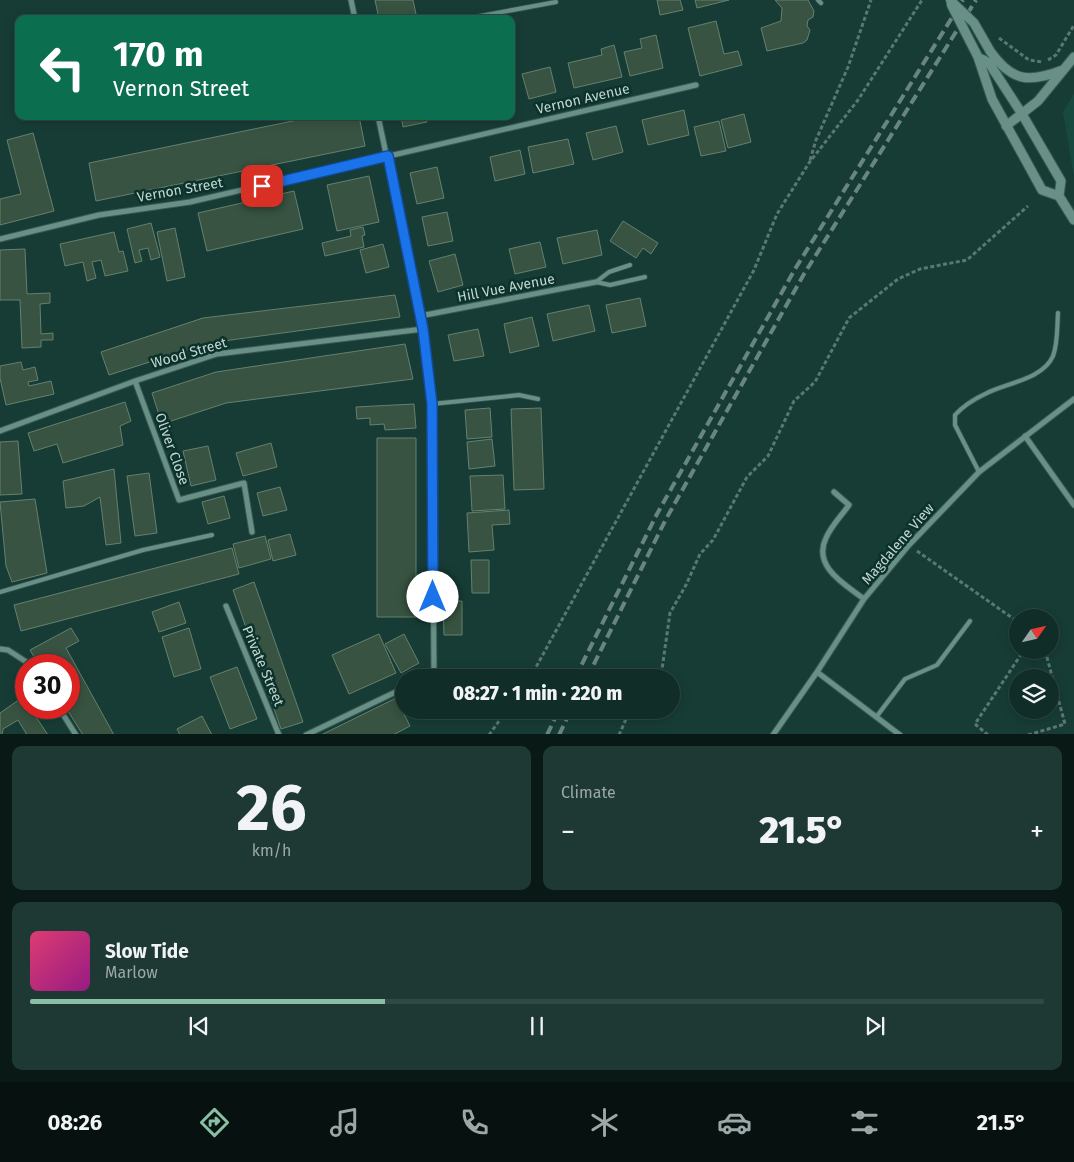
<!DOCTYPE html>
<meta charset="utf-8">
<style>
body{margin:0;font-family:"Fira Sans",sans-serif;background:#1e3934;color:#f1f3f6;height:100vh;display:flex;flex-direction:column;font-size:19px;white-space:nowrap}
*{box-sizing:border-box;margin:0}
p{font-size:16px;color:#9ca8a8}
.icon{flex:none;width:28px;height:28px;fill:none;stroke:currentColor;stroke-width:2;stroke-linecap:round;stroke-linejoin:round}
.map{position:relative;height:734px;overflow:hidden}
.side{display:flex;flex-direction:column;gap:12px;padding:12px;background:#091916;flex:1}
.side>*{flex:none}
.top-card{position:absolute;left:15px;top:15px;width:500px;height:105px;border-radius:10px;box-shadow:0 2px 12px #0003,0 0 0 1px #304945;background:#0b6e4f;color:#fff;overflow:hidden}
.needle{width:32px;rotate:56deg}
.buttons{position:absolute;left:1009px;top:609px;display:grid;gap:10px}
.buttons a{display:grid;place-items:center;width:50px;height:50px;border-radius:50%;background:#112d28;box-shadow:0 2px 12px #0003,0 0 0 1px #304945;font-size:25px}
.speed{position:absolute;left:15px;top:654px;display:flex;gap:10px;font-size:25px;font-weight:700;text-align:center}
.speed>*{display:grid;place-content:center;width:65px;height:65px;border-radius:50%;background:#112d28;box-shadow:0 2px 12px #0003,0 0 0 1px #304945;line-height:1}
.speed .limit{border:8px solid #d22;background:#fff;color:#111}
.pin{position:absolute;display:grid;place-items:center;width:42px;height:42px;color:#fff;margin:-21px;border-radius:10px;box-shadow:0 2px 8px #0006}
.me{position:absolute;width:55px;margin:-28px;rotate:0deg;stroke-linejoin:round;filter:drop-shadow(0 0 4px #0008)}
.turn{display:flex;align-items:center;gap:18px;height:105px;padding:0 15px;font-size:22px}
.turn .icon{width:65px;height:65px;stroke-width:2.5}
.turn b{display:block;font-size:35px;line-height:42px}
.big{font-size:38px;font-weight:800;line-height:1.1}
.side .tile{flex:1;display:flex;flex-direction:column;justify-content:center;gap:8px;min-width:0;padding:0 18px;border-radius:10px;background:#1e3934}
.side .dial{align-items:center;gap:0}
.dial b{font-size:65px;line-height:1}
.song{display:flex;align-items:center;gap:15px}
.cover{width:60px;height:60px;border-radius:8px;background:linear-gradient(135deg,hsl(340 70% 55%),hsl(310 70% 35%))}
.played{height:5px;border-radius:2px;background:linear-gradient(90deg,#8abfa5 35%,#304945 35%)}
.keys{display:flex;justify-content:space-around;direction:ltr}
.heat{display:flex;justify-content:space-between;align-items:center;font-size:28px;direction:ltr}
.side .tiles{flex:1;display:grid;gap:12px;grid-template-columns:1fr 1fr}
.tile:last-child{grid-column:span 2}
.trip{position:absolute;left:395px;top:669px;width:285px;height:50px;border-radius:25px;background:#112d28;box-shadow:0 2px 12px #0003,0 0 0 1px #304945;font-weight:800;line-height:50px;text-align:center}
.tabs{display:flex;height:80px;justify-content:space-around;align-items:center;background:#071210;color:#9ca8a8}
.tabs .icon{width:35px;height:35px}
.tabs .active{color:#8abfa5}
.tabs b{font-size:22px;color:#f1f3f6}
.map>svg:first-child{display:block}
</style>
<div class="map">
<svg width="1074" height="735" viewBox="0 0 1074 735">
<rect width="100%" height="100%" fill="#173c36"/>
<path fill="#184940" d="M1074 94V177L1063 112Z"/>
<path fill="#385341" stroke="#65816e" d="M375 0H413L417 19H379Z
M657 0H680L683 10 660 15Z
M695 0H729L697 8Z
M775 0H808L814 11 813 17 808 20 807 26 810 30 807 40 803 43 767 51 761 28 781 21 782 8Z
M716 21 724 54 738 51 742 65 700 76 688 28Z
M656 35 663 68 630 76 624 52 642 48 640 39Z
M614 45 622 77 574 88 568 63 602 55 601 49Z
M550 67 556 92 529 99 522 74Z
M684 110 689 135 648 145 642 120Z
M744 114 751 142 728 148 721 120Z
M317 116H359L365 146 96 201 89 163Z
M401 116H426L427 122 403 127Z
M719 121 726 151 701 156 694 127Z
M616 126 623 152 593 160 586 133Z
M33 133 54 211 0 225V199L21 194 7 140Z
M568 139 574 164 533 173 528 147Z
M520 150 525 174 495 181 490 157Z
M437 167 444 198 417 204 410 173Z
M369 176 379 222 337 231 327 185Z
M294 191 303 229 207 251 198 213Z
M447 212 453 241 428 246 422 217Z
M623 221 658 243 651 254 643 248 636 258 610 241Z
M151 223 160 257 151 260 148 248 139 250 142 261 135 263 127 229Z
M363 227 365 235 362 236 364 247 325 256 322 243 351 236 350 230Z
M175 228 185 277 167 281 157 232Z
M597 230 602 255 563 264 557 238Z
M114 232 119 252 123 251 128 271 105 276 101 260 92 262 96 278 87 281 83 262 65 266 60 244Z
M540 242 546 267 515 274 509 249Z
M383 244 389 267 366 273 360 250Z
M25 249 27 294 50 293V303L40 304 41 334 53 333V340H41V347L22 348 20 300H0V250Z
M455 254 463 285 438 292 429 261Z
M395 295 400 317 209 343 109 375 101 352 203 318Z
M640 298 646 326 612 333 606 305Z
M589 305 595 331 553 341 547 314Z
M532 317 539 346 510 353 504 324Z
M478 329 484 356 454 361 448 335Z
M405 344 413 379 226 403 162 424 152 393 216 372Z
M21 362 23 370 35 367 38 380 28 382 29 386 51 381 54 394 6 405 0 378V366Z
M125 402 131 421 120 426 123 445 63 463 57 444 34 451 28 433Z
M414 404 416 428 385 430 384 424 370 425V418L357 419 356 407Z
M490 408 492 437 467 439 465 410Z
M541 408 544 489 514 490 511 409Z
M377 438H416V617H377Z
M492 439 495 466 469 469 467 442Z
M18 441 22 494 0 495V442Z
M271 443 277 467 243 476 236 453Z
M208 446 216 480 191 486 183 451Z
M114 469 121 543 106 545 100 497 84 506 66 508 63 481Z
M149 473 157 533 135 536 127 476Z
M503 475 505 509 472 511 470 476Z
M280 487 287 510 263 516 257 493Z
M224 496 230 518 208 524 202 502Z
M35 499 47 573 12 582 6 566 0 502Z
M509 510 510 524 492 525 494 550 469 552 467 513Z
M290 534 296 555 273 561 268 540Z
M265 536 271 559 239 568 233 544Z
M232 548 239 574 21 631 14 605Z
M471 560H489V593H472Z
M254 582 303 722 281 729 233 590Z
M443 601H462V635H444Z
M179 602 186 623 159 632 152 612Z
M71 628 79 641 66 648 114 735H83L66 708H69V665H39L30 650Z
M189 628 201 669 174 677 162 637Z
M379 634 396 673 349 694 332 655Z
M404 634 419 663 401 673 385 644Z
M237 667 257 719 230 729 210 677Z
M23 697 26 708H30L48 735H27L18 720 3 729 2 735H0V713Z
M396 698 410 726 393 735H321Z
M202 716 212 735H180L177 729Z"/>
<g fill="none" stroke-linecap="round" stroke-linejoin="round">
<defs>
<path id="service" d="M818 0 821 3
M464 19 556 2
M596 282 610 285 645 277
M596 282 609 272 630 265
M432 404 519 395 538 399
M979 472 955 425V415C964 405 974 399 987 393 1007 383 1043 379 1053 356 1058 343 1057 326 1058 313
M0 592 143 550 212 535
M877 716 905 679 937 665 970 621"/>
<path id="minor" d="M351 0 355 19
M378 116 423 329 432 404 434 674 427 678
M0 239 99 215 190 202 696 85
M420 316 596 282
M135 381 179 500 244 483 252 532
M0 431 135 381 217 354 423 329
M1025 436 1074 505
M834 492 849 505C842 515 831 526 826 538 812 567 846 585 864 599
M226 606 279 735
M0 649 8 650 31 665
M817 672 900 735
M59 708 76 735
M306 735 404 688
M773 735 817 672 864 599 909 545 979 472 1074 399"/>
<path id="tertiary" d="M990 51C1012 82 1029 83 1063 70
M978 57 992 99 1042 190 1059 196 1074 220
M978 57 989 63 1022 114 1061 181 1059 196
M1006 126 1038 101 1074 57"/>
</defs>
<use href="#service" stroke="#3a5953" stroke-width="5.5"/>
<use href="#minor" stroke="#3a5953" stroke-width="7"/>
<use href="#tertiary" stroke="#3a5953" stroke-width="11"/>
<path stroke="#5a7873" stroke-width="3" stroke-dasharray="4 2.5" stroke-linecap="butt" d="M999 38 1029 60 1042 62
M1048 60 1056 55 1074 25
M810 160 816 140 848 67 871 0
M917 551 1018 622
M530 678 754 270 777 214 809 163 858 100 922 0
M655 678 662 669 670 613 686 585 700 554 713 540 747 477 768 456 794 401 815 382 849 318 898 279 920 269 967 260 1028 206
M489 735 507 710
M619 735 630 710
M988 735 975 724 1024 650
M1028 735 1065 724 1045 650"/>
<use href="#service" stroke="#699087" stroke-width="4"/>
<use href="#minor" stroke="#699087" stroke-width="5"/>
<use href="#tertiary" stroke="#699087" stroke-width="9"/>
<path stroke="#698580" stroke-width="4" stroke-dasharray="10 5" stroke-linecap="butt" d="M575 678 657 514 795 269 963 0
M587 678 666 519 804 274 976 0
M547 735 559 710
M559 735 571 710"/>
<defs>
<path id="tertiary-bridge" d="M950 0 974 23 990 51
M951 4 978 57"/>
</defs>
<use href="#tertiary-bridge" stroke="#3a5953" stroke-width="11" stroke-linecap="butt"/>
<use href="#tertiary-bridge" stroke="#699087" stroke-width="9"/>
</g>
<g fill="none" stroke-linecap="round" stroke-linejoin="round">
<defs>
<path id="route" d="M262 186 388 156 423 329 432 404 433 597"/>
</defs>
<use href="#route" stroke="#114b97" stroke-width="12"/>
<use href="#route" stroke="#1a73e8" stroke-width="9"/>
</g>
<g text-anchor="middle" dominant-baseline="central" stroke-width="5" stroke-linejoin="round" paint-order="stroke">
<g font-size="14" fill="#c3d6d1" stroke="#0c322c">
<text transform="translate(583 99) rotate(-13)">Vernon Avenue</text>
<text transform="translate(180 190) rotate(-10)">Vernon Street</text>
<text transform="translate(506 288) rotate(-11)">Hill Vue Avenue</text>
<text transform="translate(189 353) rotate(-16)">Wood Street</text>
<text transform="translate(172 449) rotate(70)">Oliver Close</text>
<text transform="translate(898 544) rotate(-49)">Magdalene View</text>
<text transform="translate(263 666) rotate(67)">Private Street</text>
</g>
</g>
</svg>
<div class="buttons">
<a><svg class="needle" viewBox="-14 -14 28 28"><path d="M0-13l5 13h-10z" fill="#e53935"/><path d="M0 13l5-13h-10z" fill="#9ca8a8"/></svg></a>
<a><svg class="icon" aria-label="layers" viewBox="0 0 24 24"><path d="M12 4l9 5-9 5-9-5zM3 14l9 5 9-5"/></svg></a>
</div>
<div class="speed"><div class="limit">30</div></div>
<div class="pin" style="left:262px;top:186px;background:#d93025"><svg class="icon" aria-label="arrive" viewBox="0 0 24 24"><path d="M6 21V4h12l-3 4 3 4H6"/></svg></div>
<svg class="me" style="left:433px;top:597px" viewBox="-20 -20 40 40"><circle r="19" fill="#fff"/><path d="M0-13L10 11 0 6-10 11z" fill="#1a73e8"/></svg>
<div class="trip">08:27 · 1 min · 220 m</div>
<div class="top-card">
<div class="turn"><svg class="icon" aria-label="left" viewBox="0 0 24 24"><path d="M17 20v-9H6M10 6l-5 5 5 5"/></svg><div><b>170 m</b>Vernon Street</div></div>
</div>
</div>
<section class="side">
<div class="tiles">
<div class="tile dial"><b>26</b><p>km/h</p></div>
<div class="tile"><p>Climate</p>
<div class="heat"><a>−</a><b class="big">21.5°</b><a>+</a></div>
</div>
<div class="tile">
<div class="song"><i class="cover"></i><div><b>Slow Tide</b><p>Marlow</p></div></div>
<div class="played"></div>
<div class="keys"><svg class="icon" aria-label="previous" viewBox="0 0 24 24"><path d="M18 5L8 12l10 7zM5 5v14"/></svg><svg class="icon" aria-label="pause" viewBox="0 0 24 24"><path d="M8 5v14M16 5v14"/></svg><svg class="icon" aria-label="next" viewBox="0 0 24 24"><path d="M6 5l10 7-10 7zM19 5v14"/></svg></div>
</div>
</div>
</section>
<nav class="tabs">
<b>08:26</b>
<svg class="icon active" aria-label="directions" viewBox="0 0 24 24"><path d="M12 3l9 9-9 9-9-9zM9 14v-3h6M13 9l2 2-2 2"/></svg>
<svg class="icon" aria-label="music" viewBox="0 0 24 24"><path d="M9 18V5l10-2v13"/><circle cx="6" cy="18" r="3"/><circle cx="16" cy="16" r="3"/></svg>
<svg class="icon" aria-label="phone" viewBox="0 0 24 24"><path d="M5 4h4l2 5-3 2q2 4 5 5l2-3 5 2v4C11 20 4 13 5 4z"/></svg>
<svg class="icon" aria-label="climate" viewBox="0 0 24 24"><path d="M12 3v18M4 7l16 10M4 17L20 7"/></svg>
<svg class="icon" aria-label="car" viewBox="0 0 24 24"><path d="M5 17H2v-5l4-1 3-4h7l3 4 3 1v5h-3M9 17h6M6 11h13"/><circle cx="7" cy="17" r="2"/><circle cx="17" cy="17" r="2"/></svg>
<svg class="icon" aria-label="filters" viewBox="0 0 24 24"><path d="M4 7h16M4 17h16"/><circle cx="9" cy="7" r="2"/><circle cx="15" cy="17" r="2"/></svg>
<b>21.5°</b>
</nav>
